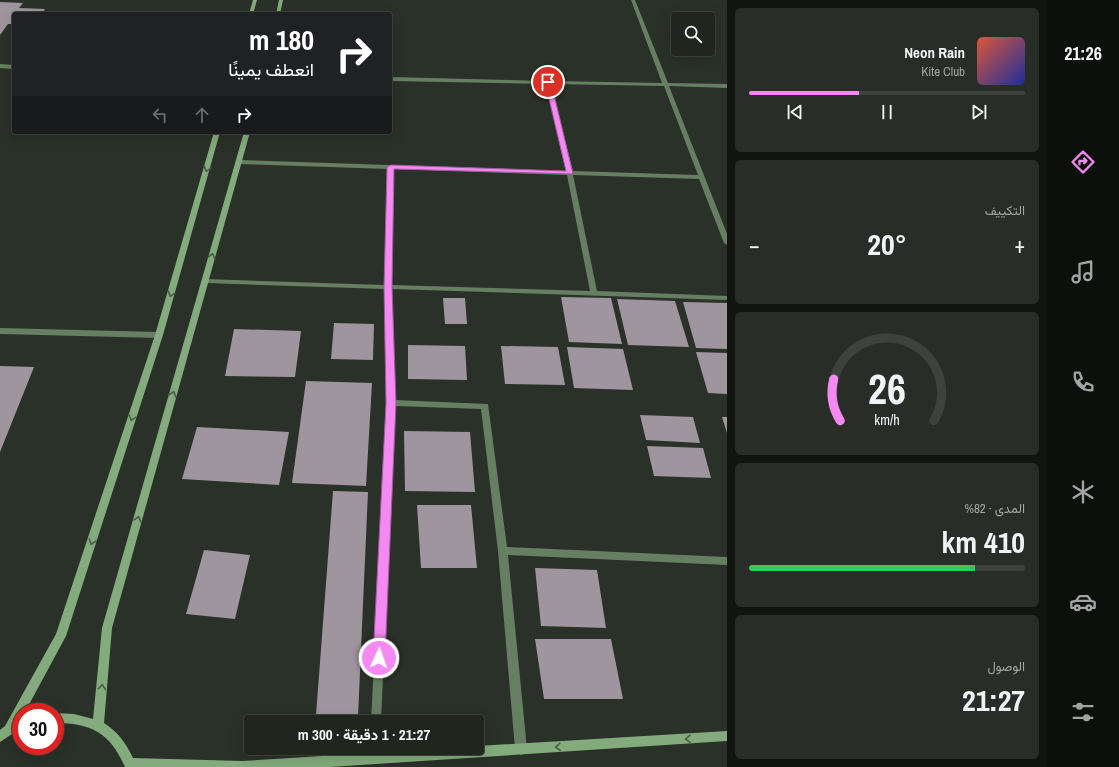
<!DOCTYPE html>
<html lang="ar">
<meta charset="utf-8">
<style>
body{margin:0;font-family:"Archivo Narrow",Vazirmatn,sans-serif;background:#282d27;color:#f1f3f6;direction:rtl;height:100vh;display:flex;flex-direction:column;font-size:15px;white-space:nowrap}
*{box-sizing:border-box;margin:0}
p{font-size:13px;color:#a2a5a4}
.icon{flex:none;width:22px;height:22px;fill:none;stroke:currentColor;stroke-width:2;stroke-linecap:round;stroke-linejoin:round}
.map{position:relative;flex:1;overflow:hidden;direction:ltr}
.panel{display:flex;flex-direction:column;gap:8px;padding:8px;background:#121410;width:320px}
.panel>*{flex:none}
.guide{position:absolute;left:12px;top:12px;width:380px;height:122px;border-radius:4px;box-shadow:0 4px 16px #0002,0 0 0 1px #3d423c;direction:rtl;background:#202124;color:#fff;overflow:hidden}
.buttons{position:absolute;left:671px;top:12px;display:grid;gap:8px}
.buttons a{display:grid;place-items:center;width:44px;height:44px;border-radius:4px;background:#20251e;box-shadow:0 4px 16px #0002,0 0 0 1px #3d423c;font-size:20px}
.speed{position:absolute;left:12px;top:703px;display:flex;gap:8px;font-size:20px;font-weight:700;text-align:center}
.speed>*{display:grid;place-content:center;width:52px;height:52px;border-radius:50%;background:#20251e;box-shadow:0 4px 16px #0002,0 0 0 1px #3d423c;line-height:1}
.speed .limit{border:6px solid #d22;background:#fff;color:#111}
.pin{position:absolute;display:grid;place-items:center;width:34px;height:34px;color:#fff;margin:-17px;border:2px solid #fff;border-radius:50%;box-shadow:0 1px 4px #0007}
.me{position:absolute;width:44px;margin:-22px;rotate:3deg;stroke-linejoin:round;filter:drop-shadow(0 0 3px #0008)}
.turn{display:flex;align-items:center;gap:14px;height:84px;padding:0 12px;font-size:18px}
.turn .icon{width:52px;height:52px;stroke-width:2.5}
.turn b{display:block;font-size:28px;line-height:34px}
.lanes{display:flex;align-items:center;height:38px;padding:0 12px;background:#0003;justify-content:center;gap:20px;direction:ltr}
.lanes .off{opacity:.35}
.big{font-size:30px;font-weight:700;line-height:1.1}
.panel .widget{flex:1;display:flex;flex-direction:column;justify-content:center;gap:6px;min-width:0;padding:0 14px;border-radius:6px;background:#282d27}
.panel .dial{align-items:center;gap:0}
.dial svg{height:104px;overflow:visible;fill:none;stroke:#3d423c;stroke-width:7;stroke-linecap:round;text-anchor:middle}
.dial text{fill:#f1f3f6;stroke:none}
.song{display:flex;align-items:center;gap:12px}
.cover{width:48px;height:48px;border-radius:6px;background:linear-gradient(135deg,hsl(10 70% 55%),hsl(230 70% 35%))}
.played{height:4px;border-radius:2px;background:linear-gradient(90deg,#f389f1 40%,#3d423c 40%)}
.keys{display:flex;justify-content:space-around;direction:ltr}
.heat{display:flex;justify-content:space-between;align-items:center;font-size:22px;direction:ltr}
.charge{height:6px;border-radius:3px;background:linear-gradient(90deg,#34c759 82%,#3d423c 0)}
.trip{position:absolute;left:244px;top:715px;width:240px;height:40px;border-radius:4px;background:#20251e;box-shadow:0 4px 16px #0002,0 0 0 1px #3d423c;font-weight:700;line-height:40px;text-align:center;direction:rtl}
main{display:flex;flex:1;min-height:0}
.tab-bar{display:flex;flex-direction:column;width:72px;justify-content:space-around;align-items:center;background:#0d0f0c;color:#a2a5a4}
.tab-bar .icon{width:28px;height:28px}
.tab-bar .on{color:#f389f1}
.tab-bar b{font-size:18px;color:#f1f3f6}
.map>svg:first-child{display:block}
</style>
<main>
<nav class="tab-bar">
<b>21:26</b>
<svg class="icon on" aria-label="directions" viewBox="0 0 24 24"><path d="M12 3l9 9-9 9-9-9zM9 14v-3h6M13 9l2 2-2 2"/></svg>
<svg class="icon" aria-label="music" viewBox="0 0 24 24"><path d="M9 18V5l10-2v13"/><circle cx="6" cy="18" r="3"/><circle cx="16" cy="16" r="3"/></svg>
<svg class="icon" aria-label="phone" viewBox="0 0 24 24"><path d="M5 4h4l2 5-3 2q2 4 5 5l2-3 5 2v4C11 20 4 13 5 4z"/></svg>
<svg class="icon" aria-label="climate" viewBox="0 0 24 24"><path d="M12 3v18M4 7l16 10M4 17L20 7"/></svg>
<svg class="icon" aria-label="car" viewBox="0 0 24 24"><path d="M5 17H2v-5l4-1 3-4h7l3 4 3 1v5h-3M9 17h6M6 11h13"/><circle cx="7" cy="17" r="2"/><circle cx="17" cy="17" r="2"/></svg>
<svg class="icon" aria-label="filters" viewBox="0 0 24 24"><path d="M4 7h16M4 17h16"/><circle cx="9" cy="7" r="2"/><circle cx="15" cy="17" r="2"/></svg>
</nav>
<section class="panel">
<div class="widget">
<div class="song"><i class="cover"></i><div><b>Neon Rain</b><p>Kite Club</p></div></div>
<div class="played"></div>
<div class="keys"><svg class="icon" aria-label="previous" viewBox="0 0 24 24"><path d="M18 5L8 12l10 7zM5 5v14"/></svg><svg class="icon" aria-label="pause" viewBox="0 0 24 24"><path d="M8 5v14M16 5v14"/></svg><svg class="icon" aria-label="next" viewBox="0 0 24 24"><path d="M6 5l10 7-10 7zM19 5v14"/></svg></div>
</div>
<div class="widget"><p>التكييف</p>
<div class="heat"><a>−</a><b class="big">20°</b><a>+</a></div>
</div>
<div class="widget dial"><svg viewBox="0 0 100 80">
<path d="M14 69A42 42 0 1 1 86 69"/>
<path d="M14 69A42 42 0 0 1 9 37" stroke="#f389f1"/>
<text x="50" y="56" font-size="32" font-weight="700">26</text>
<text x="50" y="72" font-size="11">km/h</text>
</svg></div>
<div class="widget"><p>المدى · 82%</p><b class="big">410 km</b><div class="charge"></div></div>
<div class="widget"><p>الوصول</p><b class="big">21:27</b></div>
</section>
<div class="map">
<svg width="727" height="767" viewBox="0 0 727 767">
<rect width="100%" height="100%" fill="#2a3128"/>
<path fill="#9f959f" d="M0 2 23 3 19 8 45 9 42 14H14L12 18H14V24H8L0 35Z
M561 297 611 298 622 344 569 342Z
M443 298H465L467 324H445Z
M617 299 675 301 689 347 628 345Z
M683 302 727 303V349L696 348Z
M334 323 374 324 373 360 331 359Z
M234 329 301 331 295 377 225 376Z
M408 345 465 346 467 380 408 379Z
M501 346 558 347 565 385 505 384Z
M567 347 623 349 633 390 574 388Z
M696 352 727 353V394L708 393Z
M0 366 34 367 0 452Z
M306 381 372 383 366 486 292 483Z
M640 415 693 417 700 443 646 440Z
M722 417H727V433Z
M197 427 289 432 279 485 182 479Z
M404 431 470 432 475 492 405 491Z
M647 446 703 448 711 478 654 476Z
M333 491 368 492 358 717 316 715Z
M417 505H471L477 568H421Z
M204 550 250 555 235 619 186 614Z
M535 568 597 570 606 628 541 626Z
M535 639H611L623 699H544Z"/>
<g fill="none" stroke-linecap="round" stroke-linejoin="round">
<path fill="#667e62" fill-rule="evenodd" d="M631 0H635L668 83 727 84V88L669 86 727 234V245L724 243 699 179 573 175 597 291 727 296V300L392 289 395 400 488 404 507 547 727 557V565L508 555 527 749 525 753 521 755 517 753 515 749 498 551 481 409 395 406 381 722H371L387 403 384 289 205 283 201 281 205 279 384 285 388 169 238 164 235 162 238 160 566 171 546 84 390 81V77L546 81 548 79 551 81 662 83ZM551 84 664 86 698 175 573 171ZM394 169 567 175 590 291 392 285Z
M0 64 14 65V69L0 68Z
M0 328 159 332 163 335 159 338 0 334Z
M369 748H381V758L379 762 375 764 371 762 369 758Z"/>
<path fill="#84ab7d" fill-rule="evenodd" d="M253 0H257L253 14H249Z
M279 0H283L280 14H276Z
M214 132H220L163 335 66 636 25 712H21L20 721H21V731L12 734 0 742V730L5 726 56 634 155 335Z
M244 132H250L112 628 104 723C118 732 126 743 133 758L242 761 452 748H477V746L727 731V741L330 767H125C110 733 92 723 55 723V713L74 714 93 719 102 628Z"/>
</g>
<defs><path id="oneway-chevron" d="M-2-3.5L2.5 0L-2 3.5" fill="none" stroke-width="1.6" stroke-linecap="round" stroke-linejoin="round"/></defs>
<g stroke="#4a5c46">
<use href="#oneway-chevron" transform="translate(207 169) rotate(106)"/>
<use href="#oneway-chevron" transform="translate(212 256) rotate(-75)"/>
<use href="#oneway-chevron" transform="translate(171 294) rotate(106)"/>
<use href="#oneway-chevron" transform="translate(173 394) rotate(-74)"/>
<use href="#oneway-chevron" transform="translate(132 418) rotate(108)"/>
<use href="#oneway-chevron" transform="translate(138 519) rotate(-74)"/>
<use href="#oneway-chevron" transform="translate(92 542) rotate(108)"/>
<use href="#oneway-chevron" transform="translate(102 687) rotate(-85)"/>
<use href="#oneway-chevron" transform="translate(688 739) rotate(176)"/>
<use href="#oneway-chevron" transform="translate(558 747) rotate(176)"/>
</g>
<path fill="#f389f1" stroke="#9e599d" d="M548 80 551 82 573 174 394 169 392 287 396 403 385 658 383 662 379 664 375 662 373 658 386 403 384 287 387 167 391 165 566 171 545 82Z"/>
</svg>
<div class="buttons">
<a><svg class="icon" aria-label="search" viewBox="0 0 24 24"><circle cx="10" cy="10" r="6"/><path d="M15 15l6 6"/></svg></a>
</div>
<div class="speed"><div class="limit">30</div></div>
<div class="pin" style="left:548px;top:82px;background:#d93025"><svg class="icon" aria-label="arrive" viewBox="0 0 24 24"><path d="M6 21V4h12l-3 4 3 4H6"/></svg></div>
<svg class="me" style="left:379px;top:658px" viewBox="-20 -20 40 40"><circle r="17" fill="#f389f1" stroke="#fff" stroke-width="3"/><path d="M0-11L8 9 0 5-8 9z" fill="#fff"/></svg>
<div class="trip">21:27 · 1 دقيقة · 300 m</div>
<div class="guide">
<div class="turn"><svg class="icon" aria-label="right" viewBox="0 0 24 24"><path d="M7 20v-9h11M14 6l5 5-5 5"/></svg><div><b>180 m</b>انعطف يمينًا</div></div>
<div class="lanes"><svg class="icon off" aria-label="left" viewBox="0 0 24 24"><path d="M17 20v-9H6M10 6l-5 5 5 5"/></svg><svg class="icon off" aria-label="ahead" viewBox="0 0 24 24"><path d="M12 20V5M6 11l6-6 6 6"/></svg><svg class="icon" aria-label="right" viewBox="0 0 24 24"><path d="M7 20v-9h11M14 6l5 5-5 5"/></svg></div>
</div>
</div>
</main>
